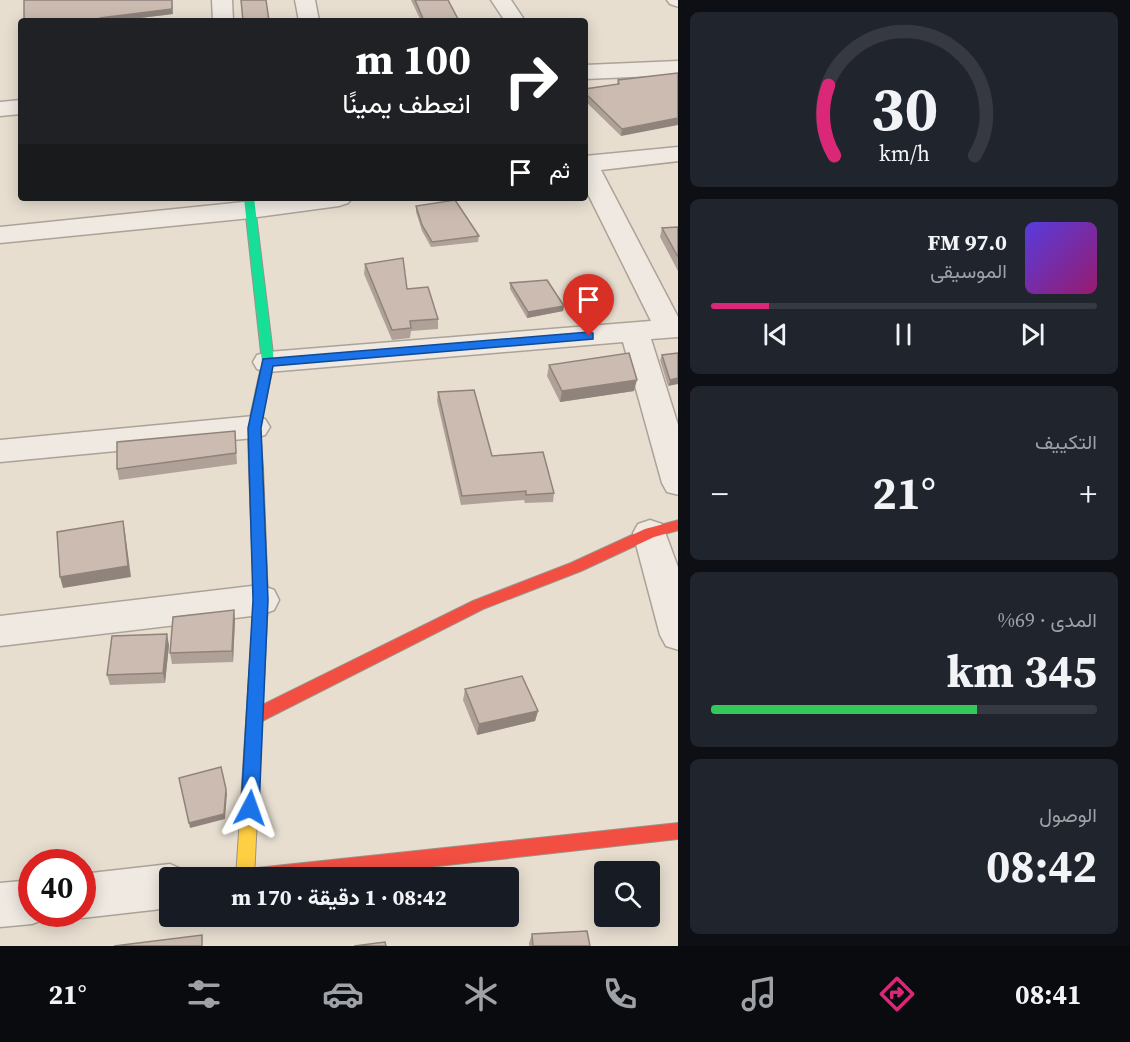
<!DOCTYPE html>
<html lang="ar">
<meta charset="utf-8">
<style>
body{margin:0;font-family:"Source Serif 4",Vazirmatn,serif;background:#20242c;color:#f1f3f6;direction:rtl;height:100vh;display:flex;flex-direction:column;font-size:22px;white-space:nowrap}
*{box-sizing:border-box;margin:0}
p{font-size:20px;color:#9ea1a6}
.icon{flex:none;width:33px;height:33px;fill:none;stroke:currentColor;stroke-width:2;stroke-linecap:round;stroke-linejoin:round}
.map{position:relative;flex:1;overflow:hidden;direction:ltr}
.panel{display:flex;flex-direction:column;gap:12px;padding:12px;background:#0d0f14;width:452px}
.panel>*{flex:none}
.guide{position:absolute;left:18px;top:18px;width:570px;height:183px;border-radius:6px;box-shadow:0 3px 15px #0003;direction:rtl;background:#202124;color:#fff;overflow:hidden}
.fabs{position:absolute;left:594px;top:861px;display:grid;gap:12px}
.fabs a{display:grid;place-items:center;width:66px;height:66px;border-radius:6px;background:#171b24;box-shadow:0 3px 15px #0003;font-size:30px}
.speed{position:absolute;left:18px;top:849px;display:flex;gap:12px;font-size:30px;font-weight:700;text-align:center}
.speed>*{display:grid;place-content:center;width:78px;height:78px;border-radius:50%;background:#171b24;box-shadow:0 3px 15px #0003;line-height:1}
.speed .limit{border:9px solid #d22;background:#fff;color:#111}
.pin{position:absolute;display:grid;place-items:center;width:51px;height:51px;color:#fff;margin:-62px -26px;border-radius:50% 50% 50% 0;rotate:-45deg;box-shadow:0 0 6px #0007}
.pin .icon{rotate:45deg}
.me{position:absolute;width:66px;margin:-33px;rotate:4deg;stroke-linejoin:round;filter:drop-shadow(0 0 4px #0008)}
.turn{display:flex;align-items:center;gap:21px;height:126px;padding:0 18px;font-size:27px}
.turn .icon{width:78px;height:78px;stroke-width:2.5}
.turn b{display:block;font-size:42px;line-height:51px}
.then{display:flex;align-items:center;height:57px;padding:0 18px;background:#0003;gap:12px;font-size:22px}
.big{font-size:45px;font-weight:700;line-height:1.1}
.panel .widget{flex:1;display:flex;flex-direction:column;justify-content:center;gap:9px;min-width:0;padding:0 21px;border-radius:9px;background:#20242c}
.panel .dial{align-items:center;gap:0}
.dial svg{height:156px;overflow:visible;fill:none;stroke:#363941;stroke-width:7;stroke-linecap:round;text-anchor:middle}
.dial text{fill:#f1f3f6;stroke:none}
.song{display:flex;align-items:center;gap:18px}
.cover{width:72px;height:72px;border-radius:9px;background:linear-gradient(135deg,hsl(250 70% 55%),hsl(320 70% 35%))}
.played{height:6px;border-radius:3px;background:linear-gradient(90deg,#db2777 15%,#363941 15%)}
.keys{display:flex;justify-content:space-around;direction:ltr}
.heat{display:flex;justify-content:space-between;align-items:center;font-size:33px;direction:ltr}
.charge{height:9px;border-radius:4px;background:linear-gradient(90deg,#34c759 69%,#363941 0)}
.trip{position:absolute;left:159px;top:867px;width:360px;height:60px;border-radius:6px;background:#171b24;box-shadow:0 3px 15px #0003;font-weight:700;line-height:60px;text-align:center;direction:rtl}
.menu{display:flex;height:96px;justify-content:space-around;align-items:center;background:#090b0e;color:#9ea1a6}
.menu .icon{width:42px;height:42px}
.menu .on{color:#db2777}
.menu b{font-size:27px;color:#f1f3f6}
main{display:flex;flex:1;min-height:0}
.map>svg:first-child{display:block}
</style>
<main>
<section class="panel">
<div class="widget dial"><svg viewBox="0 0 100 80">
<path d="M14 69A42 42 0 1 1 86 69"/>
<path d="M14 69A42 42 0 0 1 11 33" stroke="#db2777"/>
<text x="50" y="56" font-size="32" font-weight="700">30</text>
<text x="50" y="72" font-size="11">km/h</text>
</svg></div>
<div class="widget">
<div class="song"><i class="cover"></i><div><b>97.0 FM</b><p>الموسيقى</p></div></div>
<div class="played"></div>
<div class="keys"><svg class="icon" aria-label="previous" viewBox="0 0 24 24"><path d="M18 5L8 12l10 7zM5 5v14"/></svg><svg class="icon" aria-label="pause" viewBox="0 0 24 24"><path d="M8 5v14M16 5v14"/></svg><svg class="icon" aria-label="next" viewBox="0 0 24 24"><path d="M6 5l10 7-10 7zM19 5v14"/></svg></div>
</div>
<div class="widget"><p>التكييف</p>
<div class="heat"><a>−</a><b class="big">21°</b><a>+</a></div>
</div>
<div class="widget"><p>المدى · 69%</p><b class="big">345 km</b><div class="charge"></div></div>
<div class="widget"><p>الوصول</p><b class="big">08:42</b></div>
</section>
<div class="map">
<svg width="679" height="946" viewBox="0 0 679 946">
<rect width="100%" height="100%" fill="#e7ded0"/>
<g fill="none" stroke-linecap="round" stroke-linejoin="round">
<defs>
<path id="street" d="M212 0H232L233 21H213Z
M295 0H315L319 21H299Z
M491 0H511L525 21H505Z
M667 0H679V7L670 4Z
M679 61V75L585 79V65Z
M21 100V114L0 116V102Z
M679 147V161L601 170 679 319V337L651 339 679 428V495L667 492 662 483 623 342 268 372 257 369 253 362 257 355 268 352 651 321 585 188V156Z
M283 198H352L348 203 339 206 251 218 0 243V227Z
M254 416 265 419 270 427 265 435 254 438 0 462V440Z
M650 520 662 524 679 570V650L666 646 660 635 633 533 638 524Z
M261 585 274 590 279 600 274 610 261 615 0 646V616Z
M170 864 186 871 189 878H170V908L82 918 71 914H82V874Z
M32 880V914H50L48 918 32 924 0 927V883Z"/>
<path id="fast" d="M244 198H254L274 362 260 427 263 468 256 473 249 468 248 427 262 362Z"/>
<path id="slow" d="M256 463 263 468 268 600 254 878H236L254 600 249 468Z"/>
<path id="jam" d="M679 520V530L654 537 581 571 483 609 262 721 256 723 250 721 248 716 250 711 473 601 571 563 645 529Z
M679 823V839L330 878H237L240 872 246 869Z"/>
</defs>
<use href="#street" stroke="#aca398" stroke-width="3"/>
<use href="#fast" stroke="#9c9288" stroke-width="2"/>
<use href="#slow" stroke="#9c9288" stroke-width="2"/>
<use href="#jam" stroke="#9c9288" stroke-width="2"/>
<use href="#street" fill="#efe9e2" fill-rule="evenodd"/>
<use href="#fast" fill="#16e098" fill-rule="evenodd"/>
<use href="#slow" fill="#ffcf43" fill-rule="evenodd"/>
<use href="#jam" fill="#f24e42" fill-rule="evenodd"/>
</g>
<path fill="#afa197" d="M411 0H448L459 21H421Z
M173 14 115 21H24Z
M678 73 621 136 585 101V89L617 84 618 80Z
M416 206 479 236 478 242 431 247 422 231 416 212Z
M678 227V271L660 237 662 228Z
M365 264 407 289 438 319V329L411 331 410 338 392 340 364 274Z
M510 283 564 306 563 311 527 318 510 289Z
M678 353 668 386 660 360 662 355Z
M549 365 634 391 560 402 547 376Z
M438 392 492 456 554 493 553 502 525 503 524 500 461 505 437 401Z
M235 431 237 464 119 480 117 469Z
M235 620 233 662 172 664 170 653Z
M169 645 165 683 110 685 107 675Z
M465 689 538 711 535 721 477 735 463 700Z
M532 934 590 946H529V943Z"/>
<path fill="#8f837b" d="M172 0 173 14 115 21H100V18Z
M678 118V125L621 136 622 129Z
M564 306 563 311 527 318 528 312Z
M678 378V384L668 386 670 380Z
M637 380 634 391 560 402 562 391Z
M123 521 125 532 131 577 63 588 60 577Z
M234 610 235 620 233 662 232 651Z
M167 634 169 645 165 683 163 673Z
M538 711 535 721 477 735 479 724Z
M226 789 227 794 225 819 190 828 189 823Z"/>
<path fill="#ccbbb0" stroke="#8f837b" stroke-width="1.5" d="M24 0H172V9L100 18 99 20 24 21Z
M241 0H266L269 21H243Z
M415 0H448L459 21H424Z
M678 73V118L622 129 585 93V89L619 84 618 80Z
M455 200 479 236 432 242 422 225 416 206Z
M678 227V257L662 228Z
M403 258 407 289 428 287 438 319 410 321 411 328 392 330 365 264Z
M547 280 564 306 528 312 510 283Z
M629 353 637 380 562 391 549 365Z
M678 353V378L670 380 662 355Z
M474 390 492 456 543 452 554 493 526 495V491L462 496 438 392Z
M235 431 236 453 117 469V442Z
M123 521 128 566 60 577 57 532Z
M234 610 232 651 170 653 173 617Z
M167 634 163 673 107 675 112 636Z
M522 676 538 711 479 724 465 689Z
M221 767 226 789 224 814 189 823 179 778Z
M587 931 590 946H533L532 934Z
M202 935V946H114Z
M385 942 386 946H354Z"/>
<path fill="#1a73e8" stroke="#114b97" stroke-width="1.5" d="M589 332 593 333V339L273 366 261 428 268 600 259 808 256 814 250 816 244 814 241 808 253 600 248 428 263 359Z"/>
</svg>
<div class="fabs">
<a><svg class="icon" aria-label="search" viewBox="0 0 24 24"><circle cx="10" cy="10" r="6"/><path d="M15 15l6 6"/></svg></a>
</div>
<div class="speed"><div class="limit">40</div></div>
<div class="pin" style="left:589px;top:336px;background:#d93025"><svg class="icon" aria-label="arrive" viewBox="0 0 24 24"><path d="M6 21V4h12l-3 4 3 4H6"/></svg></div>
<svg class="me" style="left:250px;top:808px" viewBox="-20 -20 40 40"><path d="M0-17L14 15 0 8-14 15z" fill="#1a73e8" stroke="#fff" stroke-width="4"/></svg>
<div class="trip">08:42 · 1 دقيقة · 170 m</div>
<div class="guide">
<div class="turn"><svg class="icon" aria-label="right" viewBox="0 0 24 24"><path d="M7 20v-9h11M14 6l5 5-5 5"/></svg><div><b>100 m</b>انعطف يمينًا</div></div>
<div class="then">ثم<svg class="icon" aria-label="arrive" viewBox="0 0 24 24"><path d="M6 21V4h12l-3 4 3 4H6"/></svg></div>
</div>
</div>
</main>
<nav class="menu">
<b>08:41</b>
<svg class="icon on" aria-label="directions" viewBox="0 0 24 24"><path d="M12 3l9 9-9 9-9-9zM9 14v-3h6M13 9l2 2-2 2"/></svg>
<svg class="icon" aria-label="music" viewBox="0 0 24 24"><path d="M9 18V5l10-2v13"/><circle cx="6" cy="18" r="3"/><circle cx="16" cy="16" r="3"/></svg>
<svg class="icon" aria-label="phone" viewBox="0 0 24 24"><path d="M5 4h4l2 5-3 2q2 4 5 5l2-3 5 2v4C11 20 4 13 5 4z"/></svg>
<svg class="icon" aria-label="climate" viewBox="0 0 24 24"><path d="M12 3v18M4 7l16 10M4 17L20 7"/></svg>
<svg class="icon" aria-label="car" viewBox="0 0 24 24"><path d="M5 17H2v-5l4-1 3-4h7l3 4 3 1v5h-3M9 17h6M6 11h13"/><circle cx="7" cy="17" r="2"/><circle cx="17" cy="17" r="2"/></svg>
<svg class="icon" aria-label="filters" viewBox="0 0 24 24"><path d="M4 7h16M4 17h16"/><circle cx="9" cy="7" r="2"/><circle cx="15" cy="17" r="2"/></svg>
<b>21°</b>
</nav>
